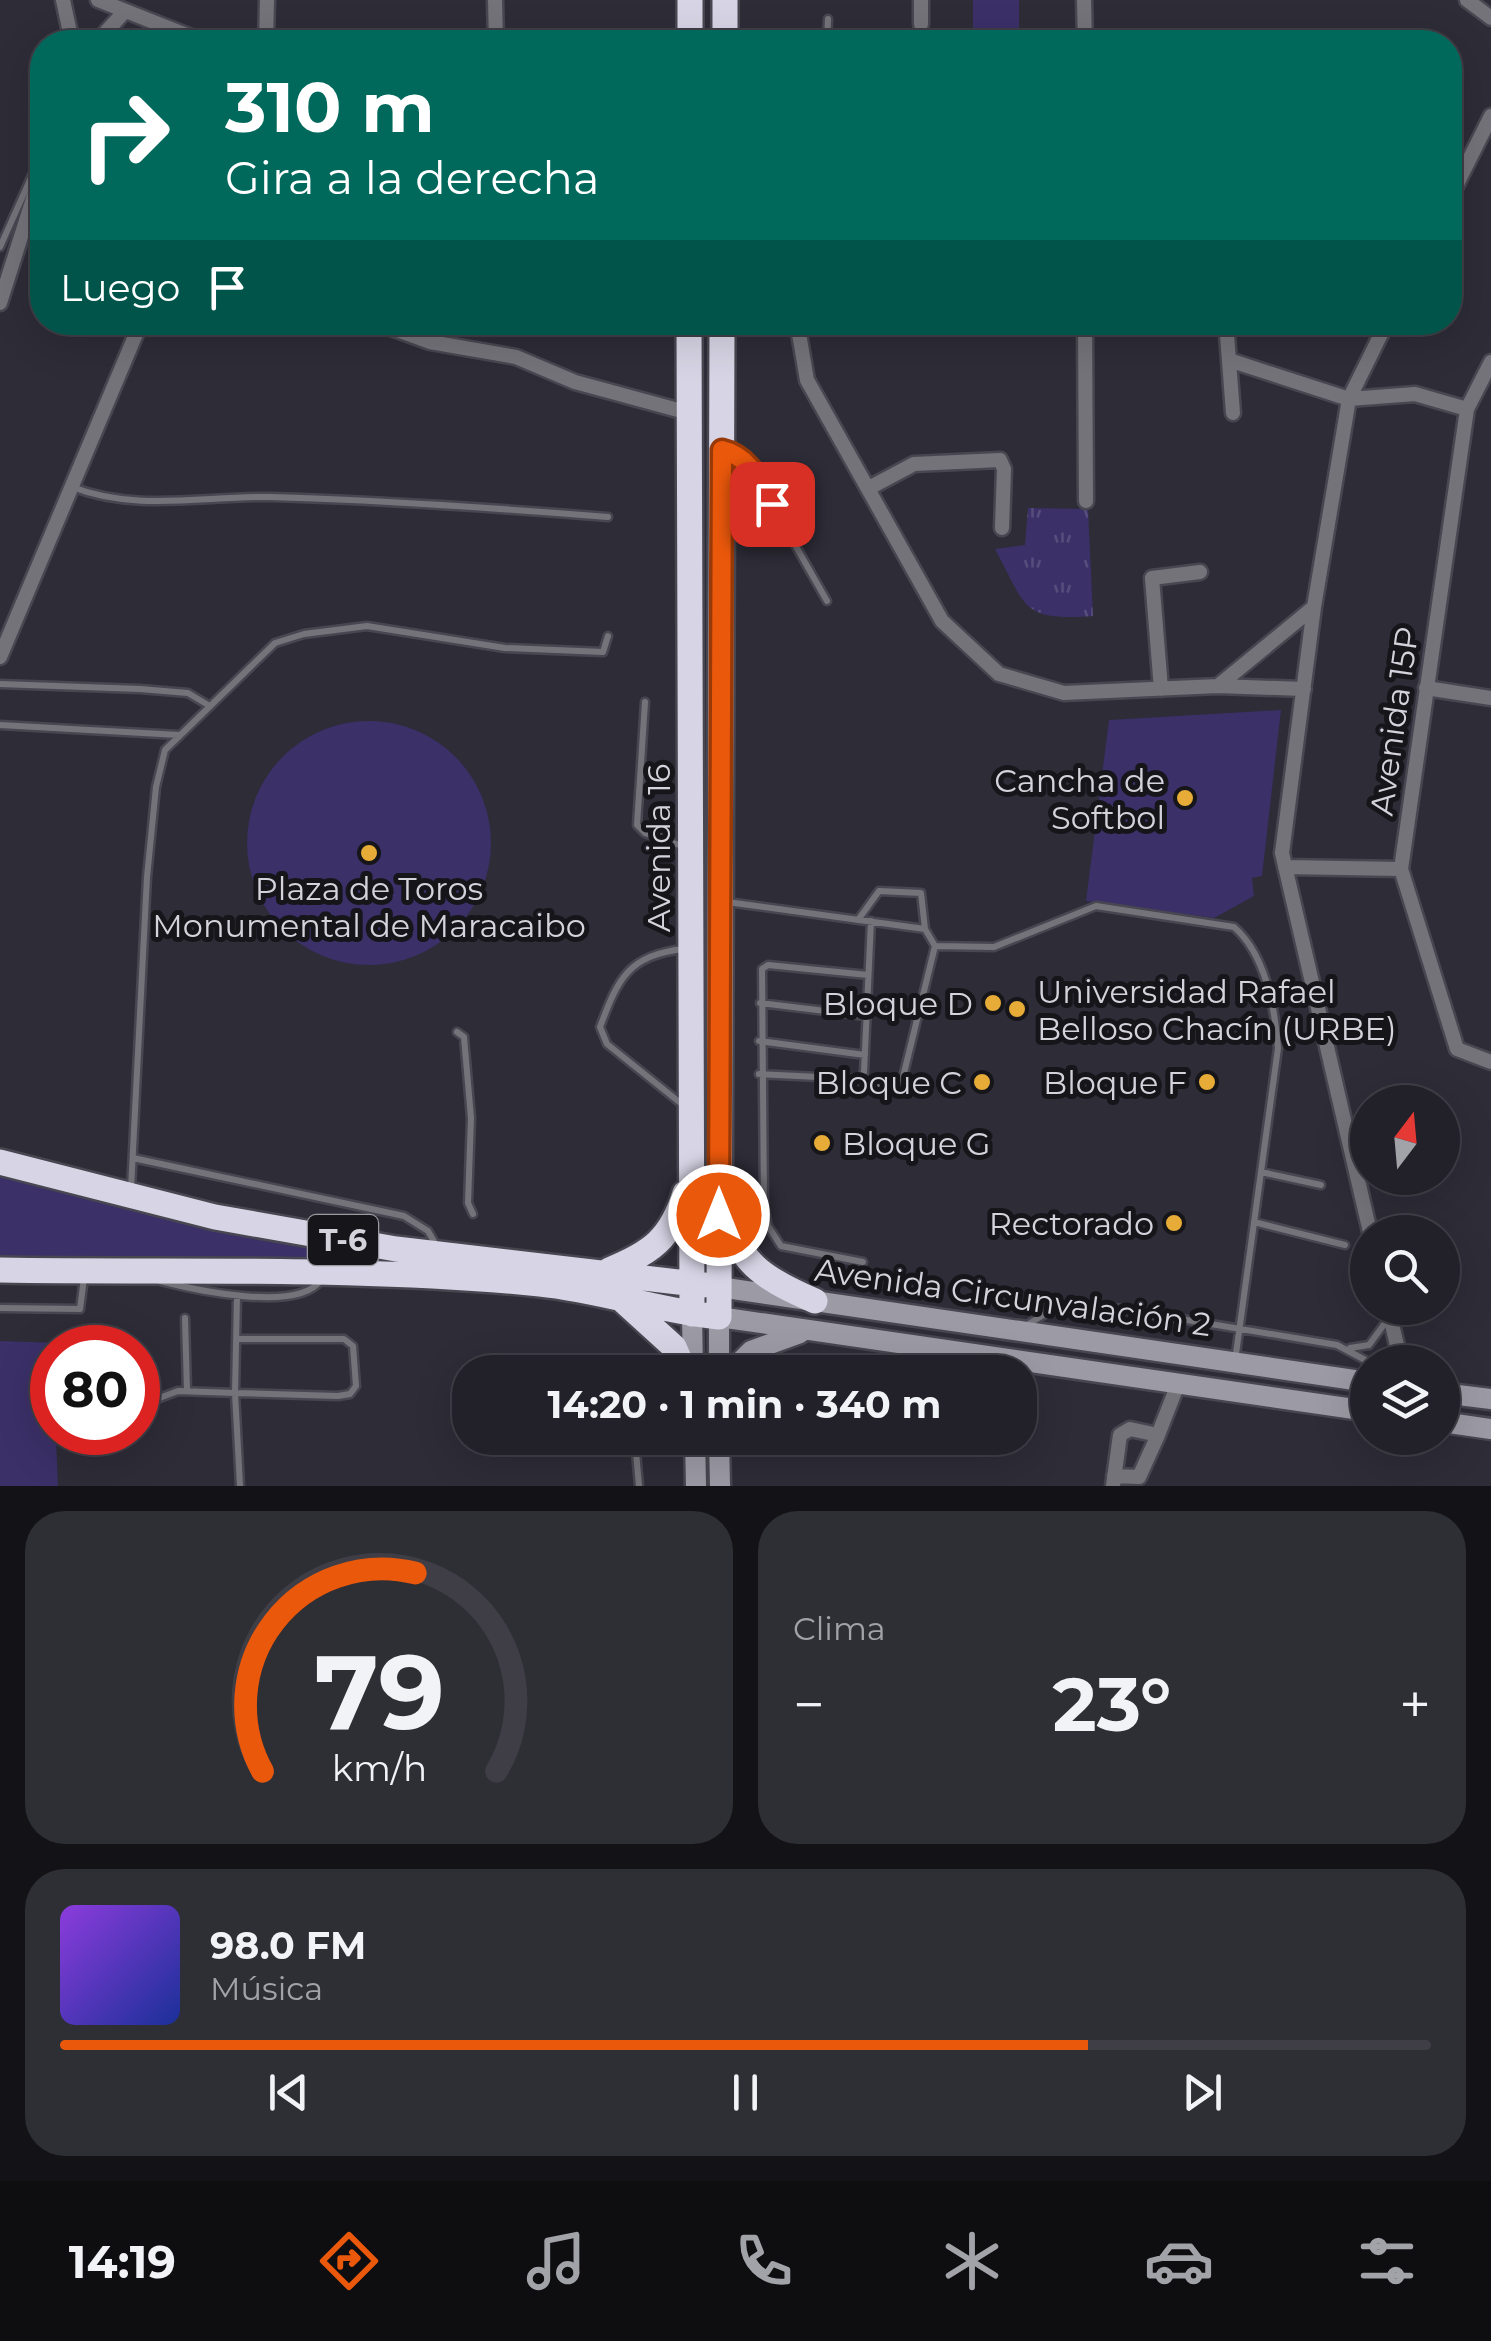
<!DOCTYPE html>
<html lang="es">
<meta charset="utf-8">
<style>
body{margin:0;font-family:Montserrat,sans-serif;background:#2e2e35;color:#f1f3f6;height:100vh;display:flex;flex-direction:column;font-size:38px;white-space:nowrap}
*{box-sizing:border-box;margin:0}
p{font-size:32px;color:#a2a3a8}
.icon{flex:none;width:55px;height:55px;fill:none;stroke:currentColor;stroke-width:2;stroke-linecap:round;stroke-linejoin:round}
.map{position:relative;height:1486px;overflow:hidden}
.side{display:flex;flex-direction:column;gap:25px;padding:25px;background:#131217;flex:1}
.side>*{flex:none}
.hud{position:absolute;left:30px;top:30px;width:1432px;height:305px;border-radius:40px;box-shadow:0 10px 40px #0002,0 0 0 2px #3f3e46;background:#00695c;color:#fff;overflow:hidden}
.needle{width:65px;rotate:16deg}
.controls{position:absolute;left:1350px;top:1085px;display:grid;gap:20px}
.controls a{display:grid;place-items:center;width:110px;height:110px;border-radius:50%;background:#222129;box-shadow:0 10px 40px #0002,0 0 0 2px #3f3e46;font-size:50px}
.speed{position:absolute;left:30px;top:1325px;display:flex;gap:20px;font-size:50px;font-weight:700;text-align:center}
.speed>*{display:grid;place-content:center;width:130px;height:130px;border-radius:50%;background:#222129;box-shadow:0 10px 40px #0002,0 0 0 2px #3f3e46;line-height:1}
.speed .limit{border:15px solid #d22;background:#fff;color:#111}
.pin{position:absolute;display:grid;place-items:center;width:85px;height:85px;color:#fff;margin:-42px;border-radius:20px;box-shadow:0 5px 15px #0006}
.me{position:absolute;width:110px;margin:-55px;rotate:0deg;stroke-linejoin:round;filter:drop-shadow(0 0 8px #0008)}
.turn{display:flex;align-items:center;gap:35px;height:210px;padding:0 30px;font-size:45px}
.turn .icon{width:130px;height:130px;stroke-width:2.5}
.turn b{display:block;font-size:70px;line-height:85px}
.then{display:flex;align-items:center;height:95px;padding:0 30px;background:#0003;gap:20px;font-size:38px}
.big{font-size:75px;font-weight:700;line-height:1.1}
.side .tile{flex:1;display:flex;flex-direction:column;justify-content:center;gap:15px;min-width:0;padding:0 35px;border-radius:40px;background:#2e2e35}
.side .dial{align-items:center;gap:0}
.dial svg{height:260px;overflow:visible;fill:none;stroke:#3f3e46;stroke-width:7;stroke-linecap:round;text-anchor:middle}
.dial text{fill:#f1f3f6;stroke:none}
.song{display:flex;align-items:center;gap:30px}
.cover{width:120px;height:120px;border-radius:15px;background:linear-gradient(135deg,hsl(270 70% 55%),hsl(230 70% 35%))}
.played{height:10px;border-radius:5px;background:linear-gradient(90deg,#ea580c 75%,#3f3e46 75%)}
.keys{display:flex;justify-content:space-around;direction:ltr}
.heat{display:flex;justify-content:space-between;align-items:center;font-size:55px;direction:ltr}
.side .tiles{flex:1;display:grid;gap:25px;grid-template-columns:1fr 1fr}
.tile:last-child{grid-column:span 2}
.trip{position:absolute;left:452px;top:1355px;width:585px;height:100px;border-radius:40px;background:#222129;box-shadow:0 10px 40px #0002,0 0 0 2px #3f3e46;font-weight:700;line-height:100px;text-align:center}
.menu{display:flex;height:160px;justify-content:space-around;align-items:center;background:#0e0d10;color:#a2a3a8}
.menu .icon{width:70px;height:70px}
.menu .active{color:#ea580c}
.menu b{font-size:45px;color:#f1f3f6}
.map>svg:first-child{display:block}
</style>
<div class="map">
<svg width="1491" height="1486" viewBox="0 0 1491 1486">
<defs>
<pattern id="park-tufts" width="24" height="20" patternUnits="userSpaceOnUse" patternTransform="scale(2.5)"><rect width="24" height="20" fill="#3b3068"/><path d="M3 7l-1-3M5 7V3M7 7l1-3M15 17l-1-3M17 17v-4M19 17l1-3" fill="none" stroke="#564d7d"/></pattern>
</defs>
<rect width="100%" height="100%" fill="#2d2c37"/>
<path fill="#3b3068" d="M973 0H1019V35L973 34Z
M1281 710 1262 876 1252 878 1254 896 1214 918 1086 901 1109 720Z
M247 843a122 122 0 1 1 244 0a122 122 0 1 1-244 0Z
M0 1173 194 1224 387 1261H0Z
M0 1341 61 1343V1347L52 1348 58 1486H0Z"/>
<path fill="url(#park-tufts)" d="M1028 508 1088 509 1093 616C1021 621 1027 608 995 549L1025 545Z"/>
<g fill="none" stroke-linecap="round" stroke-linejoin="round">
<defs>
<path id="lane" d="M827 42 828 19
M0 247 42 153
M728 451 753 471 827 601
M72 487C137 512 203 496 270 497 383 500 495 508 608 517
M0 684 140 689 188 693 208 705
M645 702 637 825 645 833 685 847
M0 725 179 735
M727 902 925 929 935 946 903 1077 887 1087 860 1079
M858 920 879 891 921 893 925 929
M935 946 994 947 1096 906 1234 927C1265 954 1275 1008 1278 1048L1235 1361
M760 1003 866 1016
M457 1032 464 1037 471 1118 468 1203 473 1214
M759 1041 865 1055
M759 1074 860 1079 864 1072 871 921
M683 1105 607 1044 600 1027C618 979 628 955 684 949
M133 1158 404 1216 428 1231 436 1245
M1261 1172 1321 1185
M131 1189 147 877 156 787 165 750 275 643 304 634 367 626 505 648 603 652 608 636
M1254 1222 1345 1245
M863 1262 781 1246 768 1226 764 1205 762 969 768 965 868 975
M160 1281C195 1290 298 1313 321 1280
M0 1308 80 1309 84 1278
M185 1318 187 1390
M1024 1327 1056 1307 1091 1304 1337 1345 1369 1362
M236 1339H344L353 1346 356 1386 350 1394 338 1396 235 1393 237 1296
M1350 1348 1369 1345 1388 1319
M138 1406 178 1391 235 1393 240 1486
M636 1452 639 1486"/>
<path id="street" d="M63 0 72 42
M98 0 204 42
M495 0 496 42
M1084 0 1085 42
M1467 0 1491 18
M921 24V0
M97 42 125 11
M266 42 267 0
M1450 198 1491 116
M0 303 42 170
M375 322 430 342 516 357 575 382 689 413
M797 322 807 380 942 621 999 674 1064 693 1218 686 1314 607 1349 399 1387 322
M1085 322 1086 501
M1226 322 1233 413
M1232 361 1349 399 1415 394 1467 409
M1491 362 1467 409 1401 869 1457 1049 1491 1062
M869 488 914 464 1000 460 1004 469 1002 528
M1314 607 1282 853 1370 1232
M0 657 141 322
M1218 686 1304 689
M1426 688 1491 698
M1161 689 1152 578 1200 572
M1285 867 1401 869
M1388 1308 1401 1362
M1114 1476 1139 1477 1158 1435
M1113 1486 1120 1435 1130 1429 1158 1435 1178 1384"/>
<path id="secondary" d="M719 1287 1368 1382
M692 1314 693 1372
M719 1372V1317L1368 1411
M730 1372 751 1351 800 1333
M1442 1393 1491 1399
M1442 1422 1491 1429
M695 1438 696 1486
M719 1438 720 1486"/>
<path id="highway" d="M690 42V0
M725 42V0
M689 322 692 1314
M0 1162 215 1217 396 1249 704 1285
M728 1216C738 1265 771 1282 815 1301
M0 1270C179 1273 361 1266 540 1284 601 1290 658 1311 719 1317L722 322
M609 1270C651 1253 671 1239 685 1193
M619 1297 674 1347 685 1372"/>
</defs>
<use href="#lane" stroke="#484751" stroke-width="11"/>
<use href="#street" stroke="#484751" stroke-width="19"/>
<use href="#secondary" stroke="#484751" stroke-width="25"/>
<use href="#highway" stroke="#484751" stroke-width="30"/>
<use href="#lane" stroke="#74737a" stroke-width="6"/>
<use href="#street" stroke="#74737a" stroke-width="14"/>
<use href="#secondary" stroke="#9c9ba5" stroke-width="20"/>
<use href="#highway" stroke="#d7d5e5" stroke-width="25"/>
</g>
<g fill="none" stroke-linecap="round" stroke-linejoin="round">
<defs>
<path id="route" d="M719 1215 722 450C749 456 759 481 772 504"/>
</defs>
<use href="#route" stroke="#983908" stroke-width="25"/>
<use href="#route" stroke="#ea580c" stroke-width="18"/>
</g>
<g fill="#e7ac37" stroke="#15151a" stroke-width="4">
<circle cx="1185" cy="798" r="10"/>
<circle cx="369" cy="853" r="10"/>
<circle cx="993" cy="1003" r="10"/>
<circle cx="1017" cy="1009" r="10"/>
<circle cx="982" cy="1082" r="10"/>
<circle cx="1207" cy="1082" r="10"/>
<circle cx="822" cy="1143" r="10"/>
<circle cx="1174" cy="1223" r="10"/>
</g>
<g text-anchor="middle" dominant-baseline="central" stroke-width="10" stroke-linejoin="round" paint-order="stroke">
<rect fill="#15151a" stroke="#9b9aa1" stroke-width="2.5" x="308" y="1215" width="70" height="50" rx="8"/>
<g font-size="30" font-weight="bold" fill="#d4d3db">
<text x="343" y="1240">T-6</text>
</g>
<g font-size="32" fill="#d4d3db" stroke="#15151a">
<text transform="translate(1394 721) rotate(-82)">Avenida 15P</text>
<text transform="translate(658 848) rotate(-90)">Avenida 16</text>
<text transform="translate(1013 1297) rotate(8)">Avenida Circunvalación 2</text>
</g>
<g font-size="32" fill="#d4d3db" stroke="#15151a" text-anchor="end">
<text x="1165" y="780">Cancha de<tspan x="1165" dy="37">Softbol</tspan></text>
<text x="369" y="888" text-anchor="middle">Plaza de Toros<tspan x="369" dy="37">Monumental de Maracaibo</tspan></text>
<text x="1037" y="991" text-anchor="start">Universidad Rafael<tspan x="1037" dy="37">Belloso Chacín (URBE)</tspan></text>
<text x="973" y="1003">Bloque D</text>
<text x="962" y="1082">Bloque C</text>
<text x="1187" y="1082">Bloque F</text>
<text x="842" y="1143" text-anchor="start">Bloque G</text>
<text x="1154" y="1223">Rectorado</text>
</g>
</g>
</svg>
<div class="controls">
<a><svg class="needle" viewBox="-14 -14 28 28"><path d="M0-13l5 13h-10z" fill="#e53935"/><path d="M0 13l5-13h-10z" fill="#a2a3a8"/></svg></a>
<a><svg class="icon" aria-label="search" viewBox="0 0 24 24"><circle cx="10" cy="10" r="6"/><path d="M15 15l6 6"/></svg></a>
<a><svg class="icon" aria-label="layers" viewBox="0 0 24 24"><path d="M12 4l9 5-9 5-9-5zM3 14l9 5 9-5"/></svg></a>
</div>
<div class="speed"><div class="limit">80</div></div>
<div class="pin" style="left:772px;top:504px;background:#d93025"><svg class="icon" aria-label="arrive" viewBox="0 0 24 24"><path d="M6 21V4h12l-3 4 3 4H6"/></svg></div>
<svg class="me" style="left:719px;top:1215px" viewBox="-20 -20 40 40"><circle r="17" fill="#ea580c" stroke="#fff" stroke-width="3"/><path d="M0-11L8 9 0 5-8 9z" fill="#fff"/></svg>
<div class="trip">14:20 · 1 min · 340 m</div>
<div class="hud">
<div class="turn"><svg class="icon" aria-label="right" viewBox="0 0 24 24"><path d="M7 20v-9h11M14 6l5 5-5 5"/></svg><div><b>310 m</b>Gira a la derecha</div></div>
<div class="then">Luego<svg class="icon" aria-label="arrive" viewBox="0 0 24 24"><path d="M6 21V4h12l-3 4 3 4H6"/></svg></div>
</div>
</div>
<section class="side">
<div class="tiles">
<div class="tile dial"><svg viewBox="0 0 100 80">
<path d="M14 69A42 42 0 1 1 86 69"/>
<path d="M14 69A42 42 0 0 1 61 8" stroke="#ea580c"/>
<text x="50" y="56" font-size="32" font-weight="700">79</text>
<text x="50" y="72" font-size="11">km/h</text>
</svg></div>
<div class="tile"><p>Clima</p>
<div class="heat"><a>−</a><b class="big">23°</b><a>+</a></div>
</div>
<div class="tile">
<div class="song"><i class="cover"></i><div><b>98.0 FM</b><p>Música</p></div></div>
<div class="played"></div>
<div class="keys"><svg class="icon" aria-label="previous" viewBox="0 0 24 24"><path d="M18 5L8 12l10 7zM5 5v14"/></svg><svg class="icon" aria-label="pause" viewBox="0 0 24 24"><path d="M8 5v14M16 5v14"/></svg><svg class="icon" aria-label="next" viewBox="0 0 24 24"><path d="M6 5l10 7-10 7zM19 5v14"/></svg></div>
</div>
</div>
</section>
<nav class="menu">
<b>14:19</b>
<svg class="icon active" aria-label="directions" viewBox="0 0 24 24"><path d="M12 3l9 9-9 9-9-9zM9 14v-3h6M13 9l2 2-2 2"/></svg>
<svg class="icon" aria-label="music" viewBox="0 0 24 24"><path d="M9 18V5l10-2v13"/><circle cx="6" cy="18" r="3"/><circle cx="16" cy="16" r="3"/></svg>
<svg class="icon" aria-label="phone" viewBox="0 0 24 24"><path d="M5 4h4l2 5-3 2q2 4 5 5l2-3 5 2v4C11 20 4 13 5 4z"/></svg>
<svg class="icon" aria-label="climate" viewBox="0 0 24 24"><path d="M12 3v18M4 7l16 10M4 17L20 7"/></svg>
<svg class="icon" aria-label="car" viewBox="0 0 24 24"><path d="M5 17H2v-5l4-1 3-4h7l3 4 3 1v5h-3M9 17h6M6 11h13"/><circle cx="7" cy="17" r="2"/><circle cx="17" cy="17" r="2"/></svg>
<svg class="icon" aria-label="filters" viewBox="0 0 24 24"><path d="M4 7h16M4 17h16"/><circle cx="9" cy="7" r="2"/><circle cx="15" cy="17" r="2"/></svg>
</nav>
